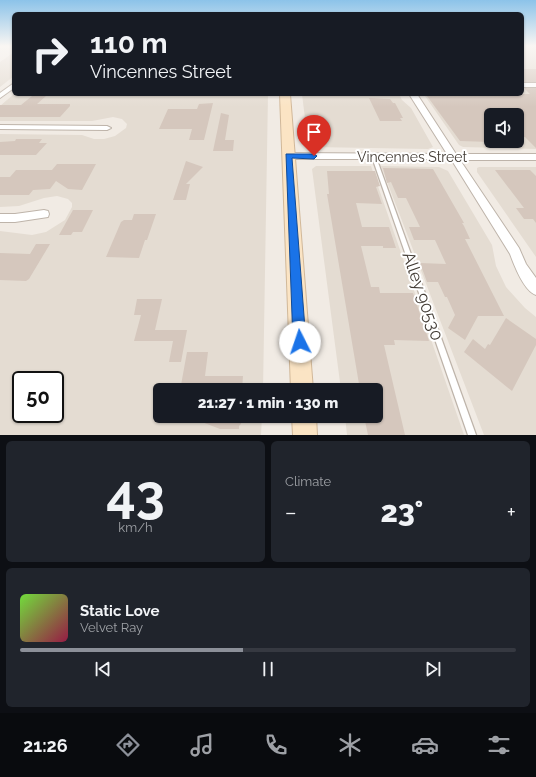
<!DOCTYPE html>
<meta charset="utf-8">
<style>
body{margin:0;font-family:Raleway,sans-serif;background:#20242c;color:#f1f3f6;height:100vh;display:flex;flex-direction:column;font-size:15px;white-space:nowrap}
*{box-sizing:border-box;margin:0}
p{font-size:13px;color:#9ea1a6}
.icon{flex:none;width:22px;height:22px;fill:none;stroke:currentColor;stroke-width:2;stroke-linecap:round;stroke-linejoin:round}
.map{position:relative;height:435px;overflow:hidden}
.sheet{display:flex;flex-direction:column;gap:6px;padding:6px;background:#0d0f14;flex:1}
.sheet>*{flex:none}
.hud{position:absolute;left:12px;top:12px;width:512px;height:84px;border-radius:6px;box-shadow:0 1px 3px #0004;background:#171b24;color:#f1f3f6;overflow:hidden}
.tools{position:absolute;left:484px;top:108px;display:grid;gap:8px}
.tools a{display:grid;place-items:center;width:40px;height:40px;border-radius:6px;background:#171b24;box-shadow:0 1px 3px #0004;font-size:20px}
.speed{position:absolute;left:12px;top:371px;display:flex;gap:8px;font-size:20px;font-weight:700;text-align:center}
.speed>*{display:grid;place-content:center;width:52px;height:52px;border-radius:50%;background:#171b24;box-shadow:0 1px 3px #0004;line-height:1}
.speed .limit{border:2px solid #111;border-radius:6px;background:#fff;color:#111}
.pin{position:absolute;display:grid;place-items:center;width:34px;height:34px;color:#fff;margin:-41px -17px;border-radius:50% 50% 50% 0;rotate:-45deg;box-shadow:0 0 4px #0007}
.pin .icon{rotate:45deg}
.me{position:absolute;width:44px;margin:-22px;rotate:356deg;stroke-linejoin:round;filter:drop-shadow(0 0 3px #0008)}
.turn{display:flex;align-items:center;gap:14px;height:84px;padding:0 12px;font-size:18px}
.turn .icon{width:52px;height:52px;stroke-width:2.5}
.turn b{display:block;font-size:28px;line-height:34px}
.big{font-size:30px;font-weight:800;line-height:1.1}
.sheet .card{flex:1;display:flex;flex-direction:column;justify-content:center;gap:6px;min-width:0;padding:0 14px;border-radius:6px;background:#20242c}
.sheet .dial{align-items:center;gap:0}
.dial b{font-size:52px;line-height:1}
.song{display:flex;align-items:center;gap:12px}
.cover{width:48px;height:48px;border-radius:6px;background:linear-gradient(135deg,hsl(100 70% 55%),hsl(340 70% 35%))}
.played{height:4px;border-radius:2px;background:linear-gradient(90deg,#8c9099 45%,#363941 45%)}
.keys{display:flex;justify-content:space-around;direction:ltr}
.heat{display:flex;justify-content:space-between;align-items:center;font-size:22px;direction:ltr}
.sheet .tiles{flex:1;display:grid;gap:6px;grid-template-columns:1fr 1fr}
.card:last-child{grid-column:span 2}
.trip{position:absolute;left:153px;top:383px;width:230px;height:40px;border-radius:6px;background:#171b24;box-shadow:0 1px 3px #0004;font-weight:800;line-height:40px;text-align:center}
.dock{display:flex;height:64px;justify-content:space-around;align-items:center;background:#090b0e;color:#9ea1a6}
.dock .icon{width:28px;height:28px}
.dock .selected{color:#8c9099}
.dock b{font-size:18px;color:#f1f3f6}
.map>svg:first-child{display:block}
</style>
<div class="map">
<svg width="536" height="435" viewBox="0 0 536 435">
<rect width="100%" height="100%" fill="#f1ebe4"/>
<path fill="#e4dcd2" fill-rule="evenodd" d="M522 46H536V80H522Z
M14 52V76L0 87V62Z
M522 89H536V149L463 147 459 145 425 96V94H522ZM491 115H517V141H491Z
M14 94H268L263 390H160V416H262L261 435H0V231L32 235 46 232 65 220 72 207V203L68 199 57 196 44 198 19 206 0 207V134L82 135 94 139H104L115 136 126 128 127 124 122 119 113 117 92 121H0V106ZM21 380H55V414H21Z
M302 94H399L402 100 411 108 433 147 428 149 313 147 308 143Z
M316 166H371L464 435H347L345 416H376V390H341L312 169Z
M381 166 439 167 448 171 492 245 496 266 506 287 525 308 536 317V435H484Z
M479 167H536V257L477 172V168Z"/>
<path fill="#d5c7bd" d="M522 69H536V82H522Z
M524 88H536V148L525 137H517V108H491V142L460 141 427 96H438L436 94H530Z
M32 96H46L37 104H70V106L60 117H0V105H21Z
M369 98 390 99 393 103H395L403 118H400L402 121H380Z
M213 103 204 140H189L192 129H159L168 109H197L199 104Z
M221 113 229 115 225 140H234L233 151H213Z
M16 139H42L39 143H47L36 155H0V142L15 141Z
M186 161 203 167 186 184H190L186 200H173Z
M57 164H96L82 190 68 189 56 181 50 189 33 190 29 195H0V177H10L16 170H52Z
M383 168 433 169 464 223H462L464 226 470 239H465L504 316H478L465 340 448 328 455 315 447 297H445L438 282H427L420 263 446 264 435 240H414L409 227H420L406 198H398L391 182 387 183Z
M495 170H530L536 176V223L533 219H524L516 208H524Z
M327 171H375L380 186 376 187 382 204 356 203 362 227H389L396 248H383V246H361L371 287H379L380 293H413L429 341 394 340 395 345H384L405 435H368L364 416H376V390H360L327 194H329Z
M73 210H93L82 232H73L71 235H59Z
M134 214H156L147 240H145L139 258 106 257 121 222 124 220H132Z
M36 244H50L29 279 26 281 0 280V253L30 254Z
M137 299H162L155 330H187L181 362H169L173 341H134L141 315H134Z
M506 318 536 339V345L512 391 464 352 473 339 485 349 488 344 490 345Z
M187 352H208L205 376H243L242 390H190L191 385H181Z
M189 416H242L241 424 239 426V429H220L189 417Z"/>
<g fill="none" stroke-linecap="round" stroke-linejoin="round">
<defs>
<path id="service" d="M372 156H374L376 157 476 435H468L372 157Z"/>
<path id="minor" d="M14 83V88L0 98V93Z
M522 83H536V87H522Z
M409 94H417L456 154H536V160H460L519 248 526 264 536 278V295C524 291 514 265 510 254L451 159H288L283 156 288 153 447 154Z
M0 125 107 126 111 128 107 130 0 129Z
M44 210 48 211 49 214 48 217 15 222H0V214H15Z"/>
<path id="secondary" d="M280 94H290L313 390H291Z
M292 416H316L317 435H293Z"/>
</defs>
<use href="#service" stroke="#beb4aa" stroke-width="2.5"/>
<use href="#minor" stroke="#beb4aa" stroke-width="2"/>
<use href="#secondary" stroke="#d1b899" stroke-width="2"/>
<use href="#service" fill="#fff" fill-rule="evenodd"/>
<use href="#minor" fill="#fff" fill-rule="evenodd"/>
<use href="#secondary" fill="#fbe4c4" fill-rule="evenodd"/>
</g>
<linearGradient id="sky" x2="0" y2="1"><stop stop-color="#8cc3e9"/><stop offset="0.43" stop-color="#f9f6f3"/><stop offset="1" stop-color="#f9f6f3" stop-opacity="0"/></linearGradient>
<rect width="536" height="107" fill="url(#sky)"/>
<path fill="#1a73e8" stroke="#114b97" d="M286 154H314L317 156 314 159 292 158 306 342 304 347 300 349 295 347 293 342Z"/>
<g text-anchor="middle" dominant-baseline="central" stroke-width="4" stroke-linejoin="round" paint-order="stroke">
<g font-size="14" fill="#423b34" stroke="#fff">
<text x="412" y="157">Vincennes Street</text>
</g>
<g font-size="17" fill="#423b34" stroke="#fff">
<text transform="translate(423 296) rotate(71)">Alley 90530</text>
</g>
</g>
</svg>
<div class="tools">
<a><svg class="icon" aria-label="sound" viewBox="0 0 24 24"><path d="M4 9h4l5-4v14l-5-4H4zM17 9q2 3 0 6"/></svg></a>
</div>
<div class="speed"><div class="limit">50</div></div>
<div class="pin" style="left:314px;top:156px;background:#d93025"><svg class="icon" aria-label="arrive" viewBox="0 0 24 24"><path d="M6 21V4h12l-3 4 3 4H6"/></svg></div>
<svg class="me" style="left:300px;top:342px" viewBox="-20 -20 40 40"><circle r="19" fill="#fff"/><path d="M0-13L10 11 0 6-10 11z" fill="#1a73e8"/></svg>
<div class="trip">21:27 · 1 min · 130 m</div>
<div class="hud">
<div class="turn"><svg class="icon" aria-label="right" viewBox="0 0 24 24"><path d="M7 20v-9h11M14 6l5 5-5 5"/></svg><div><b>110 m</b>Vincennes Street</div></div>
</div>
</div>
<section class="sheet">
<div class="tiles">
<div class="card dial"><b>43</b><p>km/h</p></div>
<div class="card"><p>Climate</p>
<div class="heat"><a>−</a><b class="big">23°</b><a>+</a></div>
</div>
<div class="card">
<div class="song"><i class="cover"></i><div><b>Static Love</b><p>Velvet Ray</p></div></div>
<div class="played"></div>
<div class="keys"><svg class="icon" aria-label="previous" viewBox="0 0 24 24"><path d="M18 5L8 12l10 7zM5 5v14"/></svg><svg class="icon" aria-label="pause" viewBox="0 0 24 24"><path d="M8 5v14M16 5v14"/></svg><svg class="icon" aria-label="next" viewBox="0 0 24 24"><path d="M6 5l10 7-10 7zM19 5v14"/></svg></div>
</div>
</div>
</section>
<nav class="dock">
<b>21:26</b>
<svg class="icon selected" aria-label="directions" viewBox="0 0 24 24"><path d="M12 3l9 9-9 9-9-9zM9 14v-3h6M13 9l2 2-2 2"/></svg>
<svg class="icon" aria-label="music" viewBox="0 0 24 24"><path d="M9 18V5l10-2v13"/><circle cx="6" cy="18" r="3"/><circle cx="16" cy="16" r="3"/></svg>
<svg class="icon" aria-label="phone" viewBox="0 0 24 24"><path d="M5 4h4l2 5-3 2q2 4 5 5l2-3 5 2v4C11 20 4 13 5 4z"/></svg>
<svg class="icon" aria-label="climate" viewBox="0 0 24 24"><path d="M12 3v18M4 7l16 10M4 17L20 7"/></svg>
<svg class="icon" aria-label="car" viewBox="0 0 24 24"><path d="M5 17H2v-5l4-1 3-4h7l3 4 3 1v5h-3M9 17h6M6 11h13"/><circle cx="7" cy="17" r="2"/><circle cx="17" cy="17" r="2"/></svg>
<svg class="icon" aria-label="filters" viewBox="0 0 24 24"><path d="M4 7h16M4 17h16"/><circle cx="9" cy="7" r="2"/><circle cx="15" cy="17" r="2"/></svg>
</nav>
